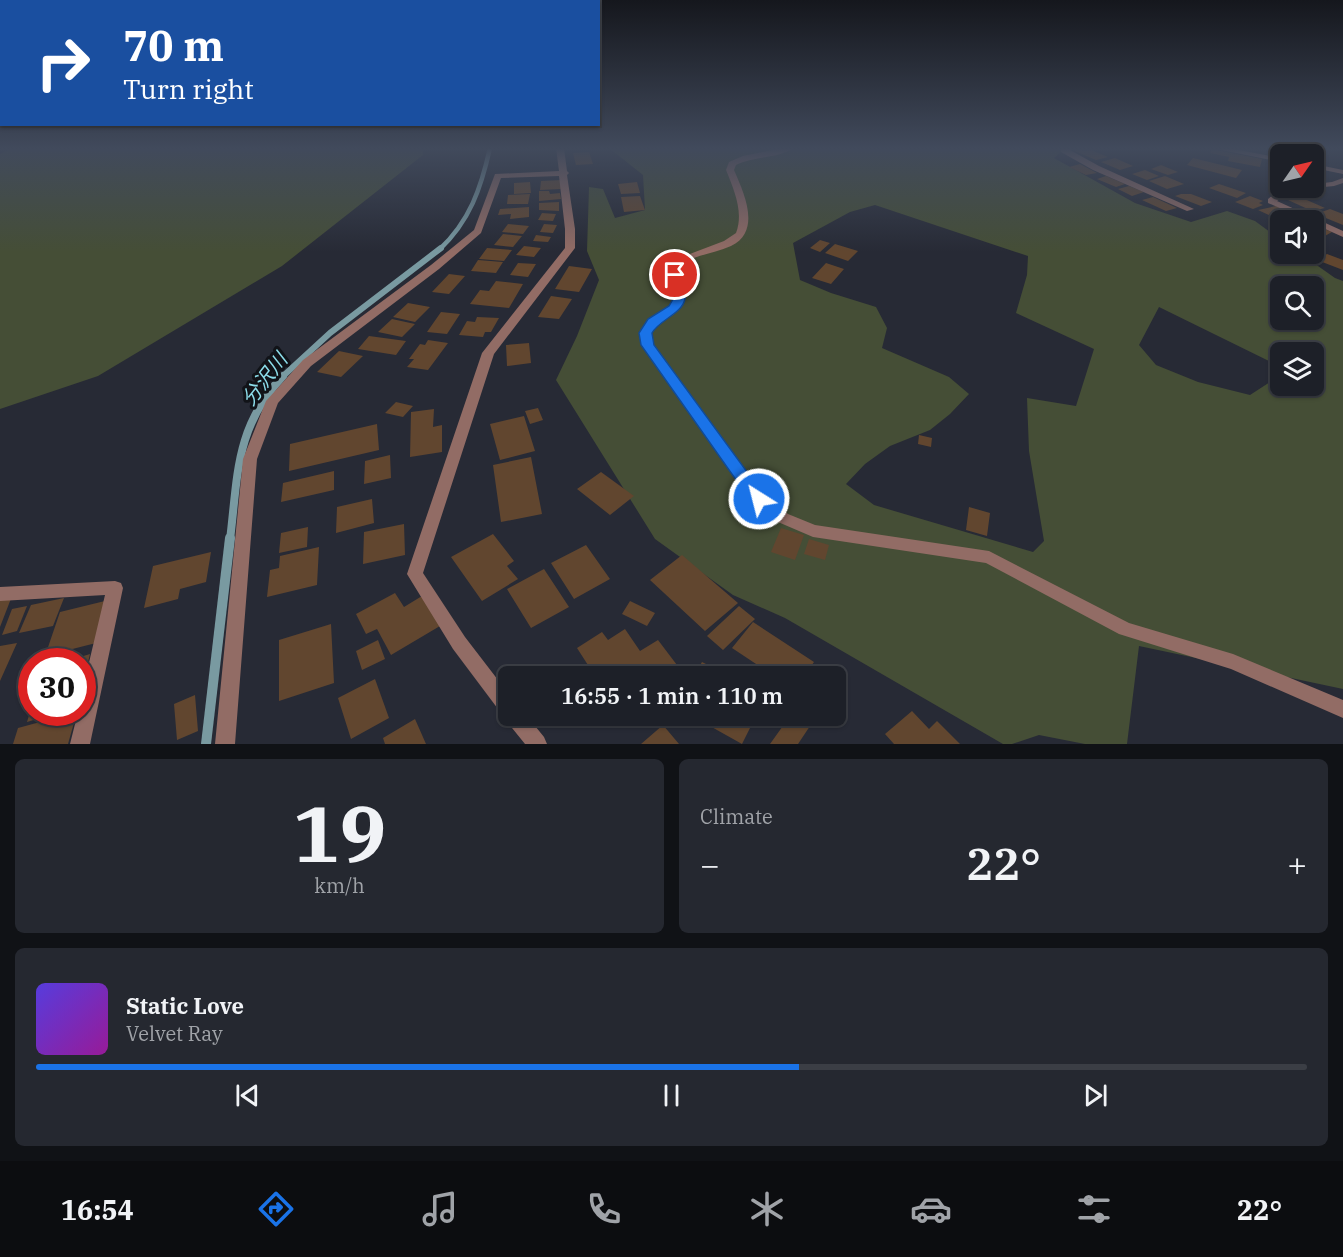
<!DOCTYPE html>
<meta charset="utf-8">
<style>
body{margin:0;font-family:"IBM Plex Serif","Noto Sans JP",serif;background:#252830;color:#f1f3f6;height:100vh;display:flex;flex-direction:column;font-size:22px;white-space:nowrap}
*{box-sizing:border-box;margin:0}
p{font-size:20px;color:#a0a3a8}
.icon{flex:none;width:33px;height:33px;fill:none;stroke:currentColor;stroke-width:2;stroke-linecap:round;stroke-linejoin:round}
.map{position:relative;height:744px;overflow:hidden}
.sheet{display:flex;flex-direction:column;gap:15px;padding:15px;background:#101216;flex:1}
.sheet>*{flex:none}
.banner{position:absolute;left:0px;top:0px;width:600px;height:126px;box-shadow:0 2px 4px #0004,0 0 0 2px #3b3e45;background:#1a4fa0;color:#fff;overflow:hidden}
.needle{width:39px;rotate:56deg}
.fabs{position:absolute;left:1270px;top:144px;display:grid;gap:12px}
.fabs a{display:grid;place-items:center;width:54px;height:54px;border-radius:9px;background:#1d2028;box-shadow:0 2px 4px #0004,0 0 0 2px #3b3e45;font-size:30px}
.speed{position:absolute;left:18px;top:648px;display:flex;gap:12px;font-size:30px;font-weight:700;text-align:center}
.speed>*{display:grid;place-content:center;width:78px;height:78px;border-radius:50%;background:#1d2028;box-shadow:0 2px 4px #0004,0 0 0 2px #3b3e45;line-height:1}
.speed .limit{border:9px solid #d22;background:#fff;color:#111}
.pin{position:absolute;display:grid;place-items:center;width:51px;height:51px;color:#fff;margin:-26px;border:3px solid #fff;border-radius:50%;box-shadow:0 2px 6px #0007}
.me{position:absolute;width:66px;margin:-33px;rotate:324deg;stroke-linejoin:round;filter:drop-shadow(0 0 4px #0008)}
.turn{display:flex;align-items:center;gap:21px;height:126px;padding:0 24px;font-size:27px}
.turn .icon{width:78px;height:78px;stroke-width:2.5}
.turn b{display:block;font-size:42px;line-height:51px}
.big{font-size:45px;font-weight:600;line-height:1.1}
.sheet .tile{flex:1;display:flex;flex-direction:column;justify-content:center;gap:9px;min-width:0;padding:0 21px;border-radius:9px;background:#252830}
.sheet .dial{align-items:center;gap:0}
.dial b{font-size:78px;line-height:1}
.song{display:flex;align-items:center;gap:18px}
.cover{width:72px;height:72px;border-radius:9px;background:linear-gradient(135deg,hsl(250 70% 55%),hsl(300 70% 35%))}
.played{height:6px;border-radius:3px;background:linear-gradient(90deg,#1a73e8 60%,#3b3e45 60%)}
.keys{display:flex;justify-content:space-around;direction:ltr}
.heat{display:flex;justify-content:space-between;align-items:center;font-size:33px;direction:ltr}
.sheet .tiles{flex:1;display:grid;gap:15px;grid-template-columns:1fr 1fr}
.tile:last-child{grid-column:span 2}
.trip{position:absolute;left:498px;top:666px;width:348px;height:60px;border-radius:9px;background:#1d2028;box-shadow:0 2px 4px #0004,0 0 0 2px #3b3e45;font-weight:600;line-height:60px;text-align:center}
.menu{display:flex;height:96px;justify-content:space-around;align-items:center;background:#0c0d10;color:#a0a3a8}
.menu .icon{width:42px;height:42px}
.menu .on{color:#1a73e8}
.menu b{font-size:27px;color:#f1f3f6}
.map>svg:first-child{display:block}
</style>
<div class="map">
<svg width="1343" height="744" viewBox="0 0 1343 744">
<rect width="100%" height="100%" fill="#272a35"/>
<path fill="#454e36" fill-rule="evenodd" d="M12 148H423V155L282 266 98 376 0 409V154Z
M609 148H1065L1054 158 1135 203 1191 222 1227 211 1255 221 1281 240V254H1301L1335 278 1343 281V689L1139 646 1127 744H1085L1039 735 1012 744H1003L785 618 733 595 655 539 556 380 577 336 599 280 587 251 589 187 603 189 615 218 645 210 643 175ZM875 205 1028 256 1027 275 1016 313 1094 349 1076 406 1027 398 1029 451 1044 541 1033 552 874 505 846 484 865 464 890 446 930 430 950 414 969 394 949 377 882 348 887 328 876 307 831 293 800 280 793 243 850 212ZM1281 286H1314V320H1281ZM1159 307 1281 367V352H1314V386H1281V375L1250 395 1198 382 1156 365 1139 345Z"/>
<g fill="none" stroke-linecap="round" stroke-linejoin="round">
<path stroke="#799aa1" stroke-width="4.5" d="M439 250C470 221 481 188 490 148"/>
<path stroke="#799aa1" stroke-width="6" d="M281 378 330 333 441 248"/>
<path stroke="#799aa1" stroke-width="8" d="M230 540C238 475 235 427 283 376"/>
<path stroke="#799aa1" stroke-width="10" d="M206 744 230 538"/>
</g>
<path fill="#61462f" d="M1088 148 1081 151 1091 150 1108 157 1096 160 1070 149Z
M1212 149 1262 159 1260 167 1228 161 1229 157 1210 153Z
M589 152 593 164 576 165 573 153Z
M1115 158 1133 166 1120 170 1101 162Z
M1193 158 1242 170 1236 178 1187 165Z
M1080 164 1097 173 1086 175 1069 167Z
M1161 165 1178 172 1168 175 1151 169Z
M1145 170 1159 176 1147 180 1132 174Z
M1106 176 1125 184 1116 187 1097 179Z
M1165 176 1184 184 1167 189 1149 181Z
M562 180 561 189 540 190 541 181Z
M530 182 531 193 514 194V183Z
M637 182 640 193 621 194 618 184Z
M1219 184 1246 193 1237 198 1209 188Z
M1129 186 1144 192 1132 196 1118 189Z
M539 191H549L550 194 560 193 561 199 539 201Z
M530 194 528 204H507L508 195Z
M1181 194H1191L1212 202 1201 206 1175 196Z
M640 196 645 210 624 212 621 197Z
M1250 196 1263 201 1259 203 1263 205 1253 209 1235 202Z
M1153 197 1177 208 1166 211 1142 200Z
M1300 197 1325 208 1312 211 1288 200Z
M559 202V211L539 210V203Z
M1276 206 1293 214 1275 218 1258 210Z
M529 207V217L510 219 511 214 498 215 500 209Z
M1330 209 1343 214V225L1316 214Z
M542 213 556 214 553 221 538 220Z
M508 224 529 226 523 234 502 232Z
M544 224 557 225 553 233 540 232Z
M1314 225 1332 232 1323 237 1314 234Z
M503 234 522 236 513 247 494 245Z
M536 235 551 237 548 242 533 241Z
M820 240 830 243 820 252 810 248Z
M835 244 858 251 848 261 825 253Z
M524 246 541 248 534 257 516 255Z
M487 248 512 250 504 261 479 259Z
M1327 254 1343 260V270L1317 260Z
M478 260 503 262 496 273 471 271Z
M518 263 536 264 528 277 510 275Z
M826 263 844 269 831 284 812 278Z
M569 266 592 269 579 292 555 289Z
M449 274 465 276 449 294 432 292Z
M496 281 523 284 509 308 470 304 480 290 489 291Z
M551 296 572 299 559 319 538 317Z
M408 303 430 307 415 322 393 317Z
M441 312 460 314 447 334 427 332Z
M477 317 499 318 491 332H485L483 337 459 335 467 321 475 322Z
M392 319 415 324 402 337 378 332Z
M369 336 406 341 396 355 358 349Z
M428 340 448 343 428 370 407 367 414 359H409L420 344 425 345Z
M529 343 531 363 507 366 506 345Z
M339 351 363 356 341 377 317 372Z
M396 402 413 406 403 417 385 413Z
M538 408 543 420 530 424 525 411Z
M434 409 433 427 442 425V452L410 457 411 412Z
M524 416 535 451 500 460 490 424Z
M377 424 379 450 289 471 290 444Z
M919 435 932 438 931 447 918 444Z
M390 455 391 478 364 484 365 461Z
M531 457 542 514 501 522 493 465Z
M334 471V490L281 502 283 483Z
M601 472 634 496 610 515 577 489Z
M372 499 374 523 336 533 337 507Z
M969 507 990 513 987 536 966 530Z
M404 524 405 555 363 564 364 532Z
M308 527 307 547 279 553 281 533Z
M781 528 804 535 795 560 771 552Z
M493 534 514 561 507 566 518 579 482 601 451 557Z
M809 539 829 545 825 560 804 554Z
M586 545 610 579 574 599 551 563Z
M319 547 317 585 267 597 270 570 279 568 280 556Z
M211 552 206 582 180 589 178 599 144 608 153 566Z
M682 555 738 603 705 631 650 580Z
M544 569 569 607 531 628 507 589Z
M395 593 404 607 422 596 440 626 391 655 377 629 366 634 356 614Z
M12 596 0 627V599Z
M64 598 53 626 19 633 31 605Z
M109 600 96 643 45 656 60 612Z
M630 601 655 613 647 626 622 614Z
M27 606 17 631 2 635 12 609Z
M739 606 755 619 723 650 707 636Z
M753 622 814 662 804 676H774L732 648Z
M331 624 334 683 279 701V640Z
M625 629 640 651 658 640 680 669 668 676H631L630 674 626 676H595L577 648 602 632 608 640Z
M378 640 385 659 362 670 356 651Z
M17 643 0 681V646Z
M90 654 83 683H82V662L67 661Z
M702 662 722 672 719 676H694Z
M31 672 32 703 21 707Z
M375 679 389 718 351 739 338 698Z
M195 695 198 731 177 740 174 704Z
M912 711 929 729 937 721 960 744H894L885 734Z
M30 712H58V713L27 722Z
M77 712 68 744H13L18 728Z
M692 716H756L742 744Z
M790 716H802L812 723 798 744H770Z
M415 719 426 744H385L383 738Z
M663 725 679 744H641Z"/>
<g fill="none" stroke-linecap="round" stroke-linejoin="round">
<path fill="#926c65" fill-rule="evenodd" d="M1062 148H1073L1070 150 1099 166 1194 209 1187 211 1093 170 1061 152Z
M1343 178V183L1334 186 1314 188H1311H1314V184L1332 182Z"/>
<path fill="#926c65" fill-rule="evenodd" d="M556 148H564L567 171 569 173 567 175 575 229V248L494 354 423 573 465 637 508 693V716H527L544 737 547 744H525L508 723 506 715 501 713 453 649 407 574 482 353 565 248V229L559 176 501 178 481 233 439 269 311 366 278 403 257 459 235 744H215L243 459 266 401 303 360 431 265 474 230 495 174 559 171Z
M783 148H794C777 159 754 156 736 165L734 170C744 193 762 231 731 246 715 253 697 255 682 263 680 277 687 294 681 306 671 325 647 314 653 345L764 495 788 514 815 525 989 551 1129 623 1233 654 1343 700V718L1231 669 1119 634 986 563 813 537 778 522 754 503 641 345 639 333 648 319 670 307 674 299 670 275 674 260 724 241 736 233C744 212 734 190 726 170L729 162 743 156Z
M1211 148H1228L1281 158V162Z
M1314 164 1343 170V174L1314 168Z
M1282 188H1290L1287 194 1277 201 1343 231V237L1314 224V220H1307L1268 203V199Z
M115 581 121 583 123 588 90 744H70L78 712H82V692L105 595 0 601V587Z"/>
</g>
<linearGradient id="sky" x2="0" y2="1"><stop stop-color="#15171d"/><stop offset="0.59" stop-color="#414a5c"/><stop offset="1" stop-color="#414a5c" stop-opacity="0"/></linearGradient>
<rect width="1343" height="252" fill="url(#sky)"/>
<path fill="#1a73e8" stroke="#114b97" stroke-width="1.5" d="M675 271 681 275C682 282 686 292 685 299 682 314 659 320 652 333L654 345 764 495 767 499 764 504 759 505 753 504 641 345 639 333 648 319 669 306 673 299 669 275Z"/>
<g text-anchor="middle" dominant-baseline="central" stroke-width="6" stroke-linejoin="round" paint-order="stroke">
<g font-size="20" font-style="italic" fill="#8cddea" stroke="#111318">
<text transform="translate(264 379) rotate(-52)">分沢川</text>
</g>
</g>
</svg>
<div class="fabs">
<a><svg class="needle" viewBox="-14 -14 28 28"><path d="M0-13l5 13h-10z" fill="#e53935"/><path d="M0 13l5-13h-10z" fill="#a0a3a8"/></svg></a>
<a><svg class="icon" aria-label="sound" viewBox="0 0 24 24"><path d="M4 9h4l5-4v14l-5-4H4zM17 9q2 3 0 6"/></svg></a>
<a><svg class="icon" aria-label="search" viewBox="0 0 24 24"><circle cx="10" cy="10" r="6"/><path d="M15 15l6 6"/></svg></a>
<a><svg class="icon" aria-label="layers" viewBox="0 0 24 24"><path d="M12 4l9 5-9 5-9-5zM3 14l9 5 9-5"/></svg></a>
</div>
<div class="speed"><div class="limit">30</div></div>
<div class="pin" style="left:675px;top:275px;background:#d93025"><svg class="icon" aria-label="arrive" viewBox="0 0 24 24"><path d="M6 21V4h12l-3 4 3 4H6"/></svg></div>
<svg class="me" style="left:759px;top:499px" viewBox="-20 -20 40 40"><circle r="17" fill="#1a73e8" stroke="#fff" stroke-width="3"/><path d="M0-11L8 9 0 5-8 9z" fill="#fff"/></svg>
<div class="trip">16:55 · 1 min · 110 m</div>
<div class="banner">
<div class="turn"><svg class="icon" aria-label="right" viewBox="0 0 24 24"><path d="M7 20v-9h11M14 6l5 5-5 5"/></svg><div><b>70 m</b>Turn right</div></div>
</div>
</div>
<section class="sheet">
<div class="tiles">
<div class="tile dial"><b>19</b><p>km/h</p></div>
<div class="tile"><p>Climate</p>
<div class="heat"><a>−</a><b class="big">22°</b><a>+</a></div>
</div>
<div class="tile">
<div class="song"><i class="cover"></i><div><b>Static Love</b><p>Velvet Ray</p></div></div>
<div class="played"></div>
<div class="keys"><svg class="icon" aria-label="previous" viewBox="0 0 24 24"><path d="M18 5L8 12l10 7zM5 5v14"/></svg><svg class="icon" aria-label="pause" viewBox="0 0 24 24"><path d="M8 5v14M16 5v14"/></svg><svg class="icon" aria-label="next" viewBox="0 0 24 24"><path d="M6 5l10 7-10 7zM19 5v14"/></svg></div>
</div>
</div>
</section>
<nav class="menu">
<b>16:54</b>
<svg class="icon on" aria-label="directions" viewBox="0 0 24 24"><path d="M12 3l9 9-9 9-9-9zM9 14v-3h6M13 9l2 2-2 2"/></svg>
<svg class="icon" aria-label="music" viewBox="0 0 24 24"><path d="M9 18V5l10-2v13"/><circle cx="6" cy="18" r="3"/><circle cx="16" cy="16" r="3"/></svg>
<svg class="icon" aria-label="phone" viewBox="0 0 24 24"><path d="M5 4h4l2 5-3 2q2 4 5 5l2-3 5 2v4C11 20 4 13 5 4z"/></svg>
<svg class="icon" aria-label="climate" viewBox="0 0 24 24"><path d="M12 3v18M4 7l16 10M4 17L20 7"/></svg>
<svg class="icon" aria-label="car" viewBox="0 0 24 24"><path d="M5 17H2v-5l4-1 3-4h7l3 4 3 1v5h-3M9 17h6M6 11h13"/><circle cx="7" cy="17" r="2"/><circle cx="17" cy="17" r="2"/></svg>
<svg class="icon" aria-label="filters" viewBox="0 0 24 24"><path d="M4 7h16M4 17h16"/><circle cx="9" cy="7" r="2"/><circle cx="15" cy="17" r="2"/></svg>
<b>22°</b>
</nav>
